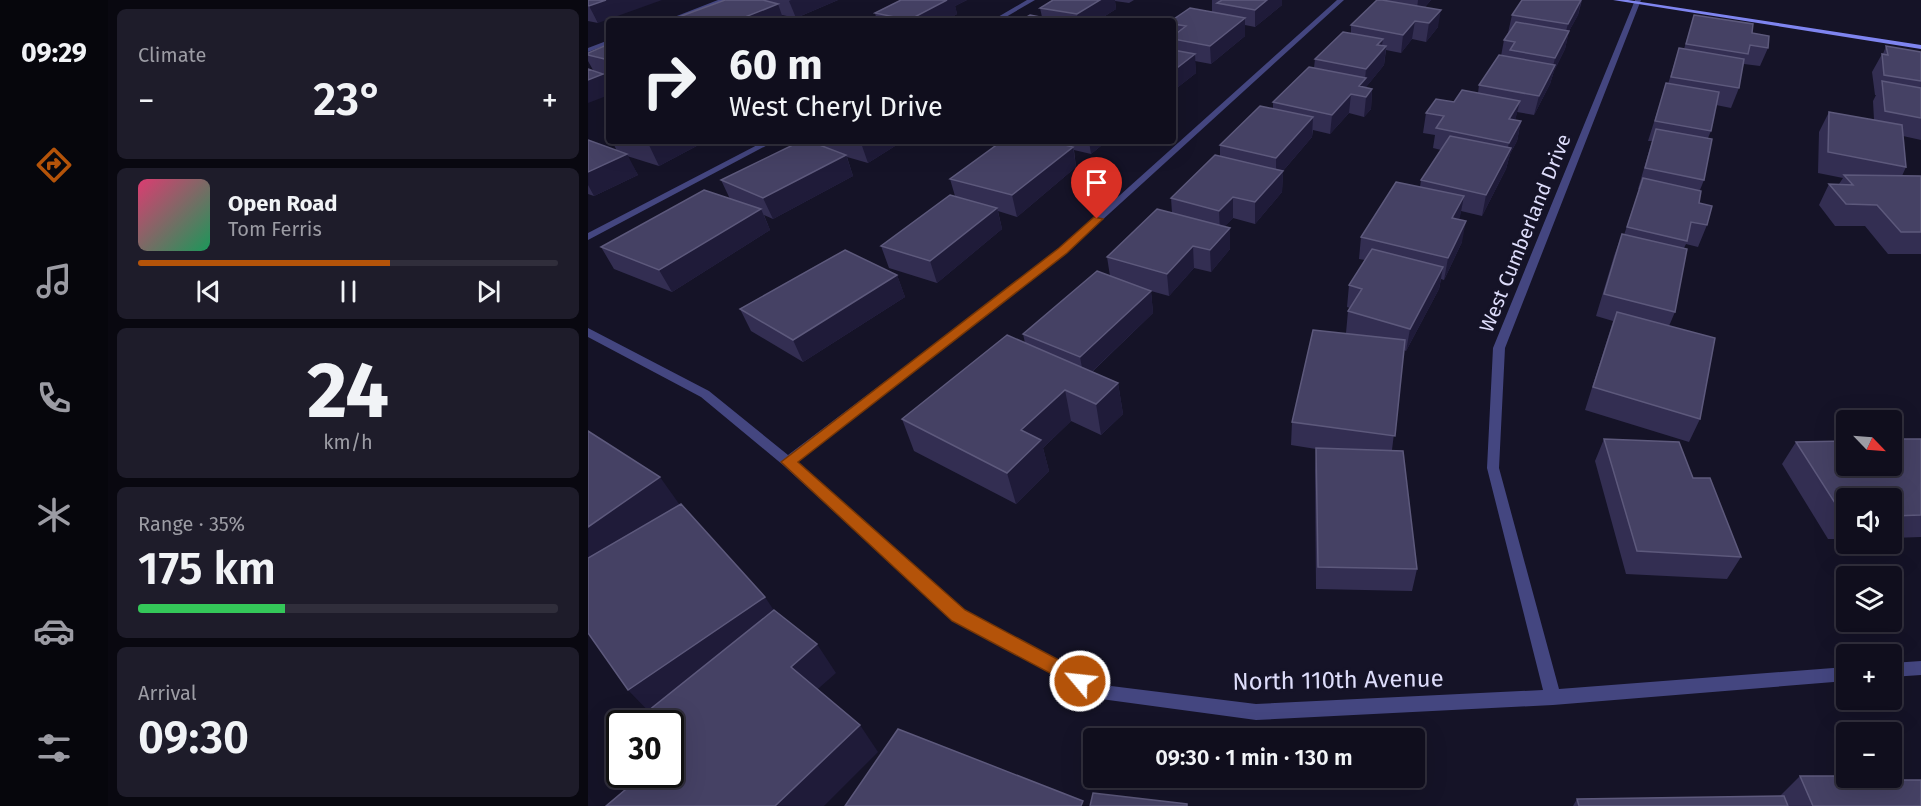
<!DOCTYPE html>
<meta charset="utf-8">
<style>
body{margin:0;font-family:"Fira Sans",sans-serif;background:#1e1c2a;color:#f1f3f6;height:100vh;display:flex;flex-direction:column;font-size:22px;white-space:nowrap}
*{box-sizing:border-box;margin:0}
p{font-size:20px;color:#9c9ca4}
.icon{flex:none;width:33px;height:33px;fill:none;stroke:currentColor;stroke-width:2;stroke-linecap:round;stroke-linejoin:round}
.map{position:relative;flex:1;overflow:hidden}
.side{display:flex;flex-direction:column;gap:9px;padding:9px;background:#090810;width:480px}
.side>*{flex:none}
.guide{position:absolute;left:18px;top:18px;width:570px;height:126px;border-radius:6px;box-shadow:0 6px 24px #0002,0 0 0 2px #302e3b;background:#100e1d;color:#f1f3f6;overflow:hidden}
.needle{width:39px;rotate:115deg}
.buttons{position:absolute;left:1248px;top:410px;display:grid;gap:12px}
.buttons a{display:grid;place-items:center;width:66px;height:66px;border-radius:6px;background:#100e1d;box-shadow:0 6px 24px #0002,0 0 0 2px #302e3b;font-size:30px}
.speed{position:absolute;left:18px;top:710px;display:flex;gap:12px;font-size:30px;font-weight:700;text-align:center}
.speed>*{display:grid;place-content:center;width:78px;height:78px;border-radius:50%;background:#100e1d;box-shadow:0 6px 24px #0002,0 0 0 2px #302e3b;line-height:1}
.speed .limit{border:3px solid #111;border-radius:9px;background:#fff;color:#111}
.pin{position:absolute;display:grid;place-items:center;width:51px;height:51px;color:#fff;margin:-62px -26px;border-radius:50% 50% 50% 0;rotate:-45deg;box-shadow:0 0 6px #0007}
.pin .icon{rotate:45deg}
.me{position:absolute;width:66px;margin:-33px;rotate:298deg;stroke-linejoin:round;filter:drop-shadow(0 0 4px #0008)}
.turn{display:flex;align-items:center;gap:21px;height:126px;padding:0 24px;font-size:27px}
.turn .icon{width:78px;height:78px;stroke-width:2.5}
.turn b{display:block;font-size:42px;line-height:51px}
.big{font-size:45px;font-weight:600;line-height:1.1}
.side .tile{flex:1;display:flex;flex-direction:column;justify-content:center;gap:9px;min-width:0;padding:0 21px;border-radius:9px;background:#1e1c2a}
.side .dial{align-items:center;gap:0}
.dial b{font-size:78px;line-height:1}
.song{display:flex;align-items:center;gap:18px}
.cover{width:72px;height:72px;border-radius:9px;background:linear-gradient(135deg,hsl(340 70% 55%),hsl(150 70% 35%))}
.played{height:6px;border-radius:3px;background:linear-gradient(90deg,#b45309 60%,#302e3b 60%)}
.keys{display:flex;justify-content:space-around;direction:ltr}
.heat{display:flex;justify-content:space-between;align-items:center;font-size:33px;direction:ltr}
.charge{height:9px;border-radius:4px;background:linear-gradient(90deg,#34c759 35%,#302e3b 0)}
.trip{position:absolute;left:495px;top:728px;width:342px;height:60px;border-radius:6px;background:#100e1d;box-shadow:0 6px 24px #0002,0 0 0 2px #302e3b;font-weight:600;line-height:60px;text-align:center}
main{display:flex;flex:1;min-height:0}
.tab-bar{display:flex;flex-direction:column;width:108px;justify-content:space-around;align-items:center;background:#06060c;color:#9c9ca4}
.tab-bar .icon{width:42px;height:42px}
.tab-bar .active{color:#b45309}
.tab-bar b{font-size:27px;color:#f1f3f6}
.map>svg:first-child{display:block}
</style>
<main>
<nav class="tab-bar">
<b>09:29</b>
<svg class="icon active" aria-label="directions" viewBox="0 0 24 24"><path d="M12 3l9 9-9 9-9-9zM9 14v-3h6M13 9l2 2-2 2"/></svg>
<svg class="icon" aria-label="music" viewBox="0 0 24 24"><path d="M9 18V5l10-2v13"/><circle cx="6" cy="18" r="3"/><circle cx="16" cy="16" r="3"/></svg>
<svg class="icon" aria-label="phone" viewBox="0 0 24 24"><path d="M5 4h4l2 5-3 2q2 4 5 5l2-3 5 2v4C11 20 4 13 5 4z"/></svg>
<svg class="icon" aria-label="climate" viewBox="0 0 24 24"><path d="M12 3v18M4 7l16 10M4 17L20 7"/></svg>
<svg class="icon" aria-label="car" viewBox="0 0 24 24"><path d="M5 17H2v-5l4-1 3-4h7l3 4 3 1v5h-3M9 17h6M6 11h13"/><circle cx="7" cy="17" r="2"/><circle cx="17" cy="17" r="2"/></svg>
<svg class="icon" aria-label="filters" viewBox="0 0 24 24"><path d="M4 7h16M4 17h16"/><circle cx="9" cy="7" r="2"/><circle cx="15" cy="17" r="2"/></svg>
</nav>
<section class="side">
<div class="tile"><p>Climate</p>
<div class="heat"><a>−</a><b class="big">23°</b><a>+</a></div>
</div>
<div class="tile">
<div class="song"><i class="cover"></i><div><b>Open Road</b><p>Tom Ferris</p></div></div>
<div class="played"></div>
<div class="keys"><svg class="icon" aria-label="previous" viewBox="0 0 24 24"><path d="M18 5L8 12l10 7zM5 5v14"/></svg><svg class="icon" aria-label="pause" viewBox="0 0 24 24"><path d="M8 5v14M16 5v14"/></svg><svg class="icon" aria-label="next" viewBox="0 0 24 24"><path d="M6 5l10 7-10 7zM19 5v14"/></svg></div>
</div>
<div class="tile dial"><b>24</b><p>km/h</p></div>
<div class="tile"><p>Range · 35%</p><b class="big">175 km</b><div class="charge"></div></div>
<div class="tile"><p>Arrival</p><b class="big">09:30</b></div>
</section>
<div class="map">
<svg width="1333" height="806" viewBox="0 0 1333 806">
<rect width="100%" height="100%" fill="#151327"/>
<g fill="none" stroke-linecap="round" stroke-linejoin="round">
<path fill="#444680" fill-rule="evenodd" d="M130 0H139L85 21H76Z
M439 0H447L411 21H403Z
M749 0H756L478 253 209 462 375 610 515 685 668 704 955 690 899 468 905 348 1047 0H1053L917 348 911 468 971 689 1258 667V681L965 705 668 720 513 699 365 620 195 465 113 397 0 337V328L121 391 200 455 472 249Z
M21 40V44L0 52V48Z
M177 141H187L0 240V233Z
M1333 661V675L1304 677V663Z"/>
<path fill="#7f85f0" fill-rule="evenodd" d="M1025 0H1040L1333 45V49Z"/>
</g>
<path fill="#332e52" d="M0 0 10 23 0 21Z
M137 0H250L208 18 194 15 196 21H90L88 18Z
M313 0H379L367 6 369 14 357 21H289L287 13Z
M465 0H546L541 3 527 1 528 9 509 21H432L454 17 452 8Z
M624 0H694V5L667 27 657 25V36L623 64 607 61 608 73 585 91V21L624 12Z
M789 0H843L837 7 850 27 838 42 824 39 813 53 798 50 796 65 778 87V88L784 89 783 109 776 117 761 113 742 134 725 130 724 137 695 171 694 192 667 224 645 218 637 226 642 249 623 272 606 268 581 296 563 291 565 313 504 372 530 383 535 414 513 435 483 421 455 448 461 471 428 504 326 451 314 419 437 343 435 334 522 276 519 257 584 213 583 198 632 156V145L685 108V102L726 68 727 59 763 33V25Z
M934 0H994L990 15 981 31 977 49 966 71 962 84 946 115 929 112 927 120 933 121 929 141 922 154 918 169 894 216 873 211 871 219 874 242 856 280 853 279 851 289 818 351 816 350 804 450 829 569 824 591 728 589 727 471 728 449 703 445 704 422 758 333 760 311 762 308 759 307 761 285 777 260 771 259 773 237 832 187 833 180 853 150 845 148 847 135 835 133 838 113 890 93 891 85 913 56 916 40 920 33 924 15Z
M1106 15 1164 33 1180 48 1172 66 1156 64 1154 70 1151 88 1143 108 1128 105 1123 131 1120 138 1116 180 1112 190 1111 203 1119 225 1110 247 1098 244 1096 248 1087 312 1081 326 1112 419 1101 442 997 410 1025 321 1008 316 1026 256 1034 234 1036 235 1051 189H1050L1064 141H1060L1072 103 1078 83 1080 84 1091 48 1096 49Z
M21 44V77L5 70 0 61V53Z
M1298 46 1333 52V140L1315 136 1318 167 1314 176H1333V254H1300L1277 226H1247L1231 205 1241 184H1251L1255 178 1230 173 1231 132 1241 112 1286 120 1285 101 1288 95H1287L1284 72 1294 54H1295Z
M0 140 29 151 24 141H118L71 166 39 156 50 175 6 196 0 194Z
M233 141H315L280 163 259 157 265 176 185 219 176 215 182 230 84 292 26 269 13 247 142 199 133 180 235 146Z
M414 141H519L503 154 486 150 488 167 429 217 410 211 414 229 349 283 301 268 293 246 367 196 362 179Z
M309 275 317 297 215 362 163 331 152 309Z
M1016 439 1153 557 1139 579 1038 574 1007 461Z
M1333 439V537L1304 538V498H1258V539H1240L1194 464 1208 442Z
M1212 776 1310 780 1333 806H985L989 799 1192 796Z"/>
<path fill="#1f1b39" d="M18 0H74L10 23 1 6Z
M203 0H250L208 18 201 1Z
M359 0H366L369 14 357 21H321V20Z
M366 0H379L367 6Z
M512 0H527L528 9 509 21H490L489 14Z
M679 0H694V5L667 27V10Z
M830 0H843L828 17Z
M993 0 990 15 975 42 980 24Z
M190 4 196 21H147Z
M853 10 850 27 838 42 841 23Z
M657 18V36L623 64 622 46Z
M827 21 824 39 813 53 815 35Z
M981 31 977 49 966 71 962 84 946 115 951 96 964 71 967 58Z
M795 39 793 52 798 46 796 65 778 87 777 97 771 86 777 79 778 69 789 45Z
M607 54 608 73 585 91V71Z
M15 74 21 85V95L0 103V80Z
M784 89 783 109 776 117 778 97Z
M763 94 761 113 742 134 744 115Z
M932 101 927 121 921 119Z
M725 117 724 137 688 179V158Z
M933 121 929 141 922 154 918 169 894 216 898 195 917 159 921 143Z
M69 141H118L71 166 61 145Z
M276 141H315L280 163 273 143Z
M501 141H519L503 154Z
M485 147 488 167 429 217 424 195Z
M39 154 50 175 6 196 0 185V172Z
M258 155 265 176 185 219 175 198Z
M695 171 694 192 667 224V202Z
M876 196 872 217 860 239 864 218Z
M645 197V218L632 232 631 211Z
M409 208 414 229 349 283 342 261Z
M173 209 182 230 84 292 71 270Z
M878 221 874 242 856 280 860 258Z
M642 228V249L623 272 622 250Z
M605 246 606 268 581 296 579 274Z
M855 267 851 289 818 351 822 329Z
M309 275 317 297 215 362 205 340Z
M563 291 565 313 496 379 492 357Z
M530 383 535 414 513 435 508 404Z
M477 390 483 421 455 448 461 471 428 504 419 473 433 430Z
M72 477 94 508 0 576V527Z
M177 597 197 627 68 719 40 690Z
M229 644 248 673 223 695 203 667Z
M272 725 290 752 236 806H187Z"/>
<path fill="#454164" stroke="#5d597c" stroke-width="1.5" d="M0 0H18L1 6 0 5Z
M137 0H175L190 4 147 21H98L88 18Z
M313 0H359L321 20 287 13Z
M465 0H512L489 14 452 8Z
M634 0H679L667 10 629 3Z
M789 0H794L853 10 841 23 827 21 815 35 763 25Z
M934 0H993L980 24 924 15Z
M602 8 657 18 622 46 585 39V36L598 26 585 24V21H583Z
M442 15 472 21H432Z
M1106 15 1165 24 1164 33 1181 36 1180 48 1162 45 1160 54 1098 44Z
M928 22 981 31 967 58 922 50 927 42 916 40Z
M755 32 795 39 789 45 798 46 778 69 727 59Z
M21 44V60L0 55V53Z
M1298 46 1333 52V81L1296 75 1294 54 1300 55Z
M1091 48 1156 59 1151 88 1083 77Z
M585 50 607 54 585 71Z
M911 55 967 65 951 96 891 85Z
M721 67 778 78 771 86 784 89 778 97 763 94 744 115 685 102Z
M0 69 15 74 0 80Z
M1294 81 1333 88V118L1297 111Z
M1078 83 1131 92 1123 131 1067 121Z
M874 90 932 101 921 119 933 121 921 143 848 128 856 116 838 113 848 99 866 102Z
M672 106 725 117 688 158 632 145Z
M1241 112 1314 125 1318 167 1240 152Z
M1068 129 1124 139 1116 180 1057 168Z
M862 136 923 148 898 195 833 180Z
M0 140 39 154 0 172Z
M46 141H69L61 145Z
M213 141H221L258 155 175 198 133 180Z
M414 141H461L485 147 424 195 362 179Z
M627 155 695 171 667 202 645 197 631 211 583 198Z
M1256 175 1333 176V232H1313L1289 205 1258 204 1241 184 1265 185Z
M1055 178 1113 191 1111 203 1124 206 1119 225 1103 222 1099 241 1039 227Z
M808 182 876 196 864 218 878 221 860 258 773 237Z
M116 190 173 209 71 270 13 247Z
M362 195 409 208 342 261 293 246Z
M569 209 642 228 622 250 605 246 579 274 519 257Z
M1034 234 1099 249 1087 312 1016 294Z
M784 249 855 267 822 329 760 311 774 289 761 285Z
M257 250 309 275 205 340 152 309Z
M509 271 563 291 492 357 435 334Z
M1029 312 1127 338 1112 419 1005 387Z
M725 330 817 340 807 436 704 422Z
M419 335 530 383 508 404 477 390 433 430 453 440 419 473 314 419Z
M0 431 72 477 0 527Z
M1016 439 1091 442 1105 478H1122L1153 557 1049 551Z
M1304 439H1333V515L1304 516V498H1258V517H1256L1208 442 1258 441V465H1304Z
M728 448 815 451 829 569 730 567Z
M93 504 177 597 40 690 0 633V558Z
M186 610 229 644 203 667 272 725 187 806H18L56 774H82V723H45Z
M310 729 495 801 493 806H257Z
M1304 775H1308L1310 780H1333V806H1225L1212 776H1258V777H1304Z
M505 793 599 804V806H502Z
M1196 796 1200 806H991L989 799Z"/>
<path fill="#b45309" stroke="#753606" stroke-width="1.5" d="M506 217 515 219 479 253 210 462 377 610 499 675 501 681 499 687 492 689 364 621 193 462 471 248Z"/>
<g text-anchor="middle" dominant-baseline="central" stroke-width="6" stroke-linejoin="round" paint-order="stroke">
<g font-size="20" fill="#deddfb" stroke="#151327">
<text transform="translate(937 233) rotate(-68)">West Cumberland Drive</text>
</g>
<g font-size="24" fill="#deddfb" stroke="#151327">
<text transform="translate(750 680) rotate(-1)">North 110th Avenue</text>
</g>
</g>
</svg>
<div class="buttons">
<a><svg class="needle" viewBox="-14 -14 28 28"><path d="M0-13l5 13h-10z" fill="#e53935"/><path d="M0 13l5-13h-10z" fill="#9c9ca4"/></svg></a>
<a><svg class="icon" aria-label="sound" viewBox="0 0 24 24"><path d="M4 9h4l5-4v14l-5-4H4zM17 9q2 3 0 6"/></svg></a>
<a><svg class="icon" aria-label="layers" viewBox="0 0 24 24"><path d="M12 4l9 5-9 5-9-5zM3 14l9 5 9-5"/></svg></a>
<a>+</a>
<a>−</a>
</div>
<div class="speed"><div class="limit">30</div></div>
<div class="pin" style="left:509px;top:219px;background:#d93025"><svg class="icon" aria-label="arrive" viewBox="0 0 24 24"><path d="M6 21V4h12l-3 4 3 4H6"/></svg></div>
<svg class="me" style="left:492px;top:681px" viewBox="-20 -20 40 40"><circle r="17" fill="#b45309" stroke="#fff" stroke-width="3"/><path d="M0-11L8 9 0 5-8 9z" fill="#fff"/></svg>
<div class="trip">09:30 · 1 min · 130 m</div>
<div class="guide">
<div class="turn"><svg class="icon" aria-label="right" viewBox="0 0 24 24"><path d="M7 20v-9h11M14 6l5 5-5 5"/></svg><div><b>60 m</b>West Cheryl Drive</div></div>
</div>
</div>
</main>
